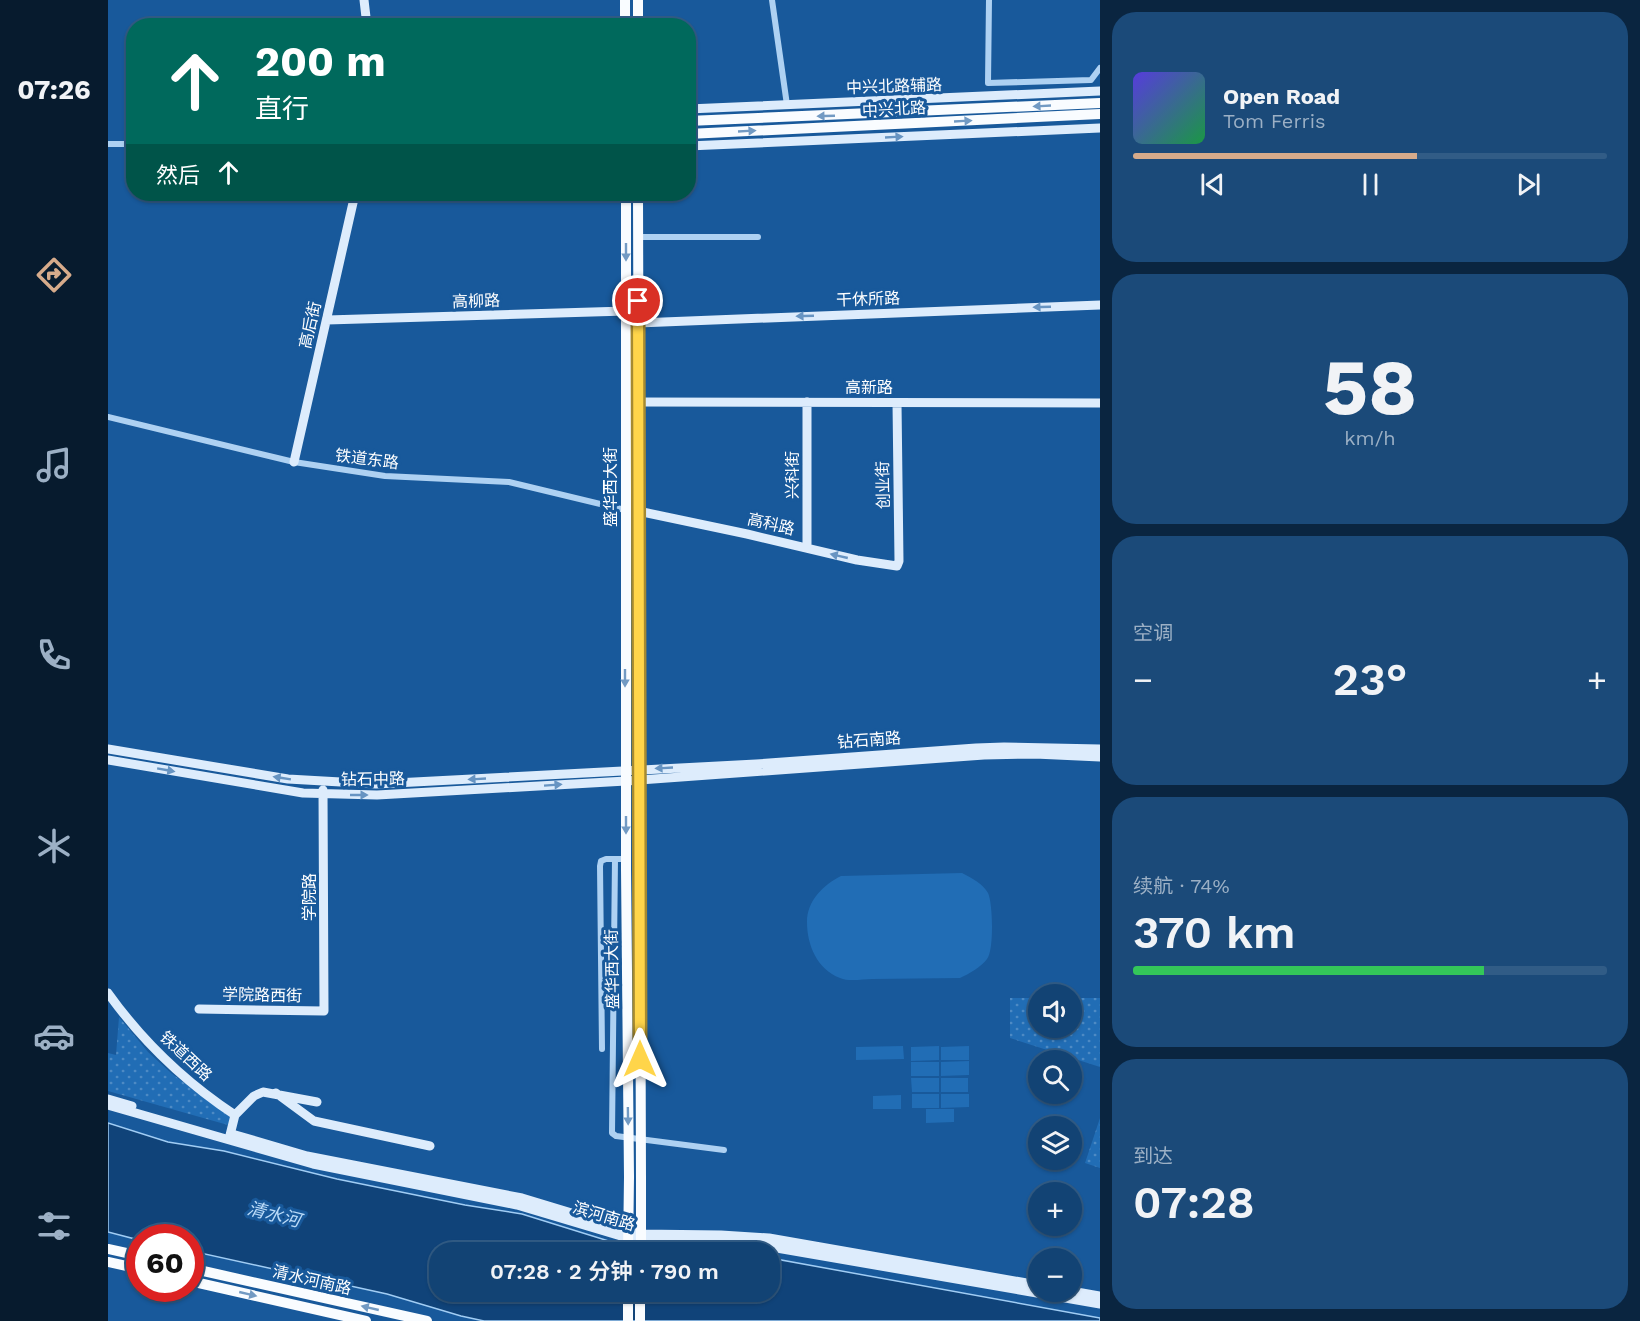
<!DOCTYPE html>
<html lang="zh">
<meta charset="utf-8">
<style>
body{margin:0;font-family:"Work Sans","Noto Sans SC",sans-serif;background:#1b4a79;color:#f1f3f6;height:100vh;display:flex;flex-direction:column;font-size:22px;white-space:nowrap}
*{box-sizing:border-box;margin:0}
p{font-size:20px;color:#9cb0c5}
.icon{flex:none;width:33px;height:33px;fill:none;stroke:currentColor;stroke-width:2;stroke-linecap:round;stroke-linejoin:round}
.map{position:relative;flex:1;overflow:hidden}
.drawer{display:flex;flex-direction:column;gap:12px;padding:12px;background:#0a2540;width:540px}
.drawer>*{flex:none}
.hud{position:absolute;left:18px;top:18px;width:570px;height:183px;border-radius:24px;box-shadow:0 2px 4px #0004,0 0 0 2px #315c86;background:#00695c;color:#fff;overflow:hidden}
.tools{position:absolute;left:920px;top:984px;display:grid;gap:12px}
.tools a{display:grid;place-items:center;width:54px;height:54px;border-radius:50%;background:#124374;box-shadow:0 2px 4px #0004,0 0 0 2px #315c86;font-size:30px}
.speed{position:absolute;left:18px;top:1224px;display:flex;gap:12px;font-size:30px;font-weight:700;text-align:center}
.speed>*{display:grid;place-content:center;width:78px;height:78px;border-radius:50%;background:#124374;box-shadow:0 2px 4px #0004,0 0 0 2px #315c86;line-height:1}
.speed .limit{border:9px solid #d22;background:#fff;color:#111}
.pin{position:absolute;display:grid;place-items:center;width:51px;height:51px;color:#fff;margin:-26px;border:3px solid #fff;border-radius:50%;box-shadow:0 2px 6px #0007}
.me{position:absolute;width:66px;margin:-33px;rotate:0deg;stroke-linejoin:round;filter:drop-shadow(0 0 4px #0008)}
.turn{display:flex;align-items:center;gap:21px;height:126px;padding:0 30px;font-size:27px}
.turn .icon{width:78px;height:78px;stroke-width:2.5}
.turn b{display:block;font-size:42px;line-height:51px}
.then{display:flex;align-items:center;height:57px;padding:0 30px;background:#0003;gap:12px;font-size:22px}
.big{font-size:45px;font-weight:600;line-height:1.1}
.drawer .tile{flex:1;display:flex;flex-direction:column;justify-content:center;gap:9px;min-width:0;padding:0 21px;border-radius:24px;background:#1b4a79}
.drawer .dial{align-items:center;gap:0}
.dial b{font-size:78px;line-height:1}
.song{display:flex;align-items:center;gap:18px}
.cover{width:72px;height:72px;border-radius:9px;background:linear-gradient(135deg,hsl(250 70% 55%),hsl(140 70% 35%))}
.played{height:6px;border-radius:3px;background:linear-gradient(90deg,#d6ab8b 60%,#315c86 60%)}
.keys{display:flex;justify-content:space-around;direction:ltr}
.heat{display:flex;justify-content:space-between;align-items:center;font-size:33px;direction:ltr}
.charge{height:9px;border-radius:4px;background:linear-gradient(90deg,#34c759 74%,#315c86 0)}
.trip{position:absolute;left:321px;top:1242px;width:351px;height:60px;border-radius:24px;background:#124374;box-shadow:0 2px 4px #0004,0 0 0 2px #315c86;font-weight:600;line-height:60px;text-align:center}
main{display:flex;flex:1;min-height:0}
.dock{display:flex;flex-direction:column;width:108px;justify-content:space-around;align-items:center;background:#071b2e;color:#9cb0c5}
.dock .icon{width:42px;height:42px}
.dock .on{color:#d6ab8b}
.dock b{font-size:27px;color:#f1f3f6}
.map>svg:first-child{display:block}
</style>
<main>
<nav class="dock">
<b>07:26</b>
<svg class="icon on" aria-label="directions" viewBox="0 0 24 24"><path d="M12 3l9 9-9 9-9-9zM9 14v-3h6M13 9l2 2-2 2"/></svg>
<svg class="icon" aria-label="music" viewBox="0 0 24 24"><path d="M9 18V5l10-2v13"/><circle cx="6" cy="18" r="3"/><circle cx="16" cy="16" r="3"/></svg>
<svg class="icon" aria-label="phone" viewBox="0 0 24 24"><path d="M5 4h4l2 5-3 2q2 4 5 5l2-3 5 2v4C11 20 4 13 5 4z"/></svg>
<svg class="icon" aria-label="climate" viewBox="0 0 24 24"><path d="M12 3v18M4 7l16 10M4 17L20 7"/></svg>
<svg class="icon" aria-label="car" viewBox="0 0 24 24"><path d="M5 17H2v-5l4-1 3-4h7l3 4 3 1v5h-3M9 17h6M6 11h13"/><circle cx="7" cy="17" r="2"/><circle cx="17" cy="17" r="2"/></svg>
<svg class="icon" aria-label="filters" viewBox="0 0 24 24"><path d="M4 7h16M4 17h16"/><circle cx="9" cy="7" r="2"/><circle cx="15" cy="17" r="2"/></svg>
</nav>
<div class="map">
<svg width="992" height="1321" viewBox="0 0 992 1321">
<defs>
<pattern id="grass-dots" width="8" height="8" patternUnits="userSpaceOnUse" patternTransform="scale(1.5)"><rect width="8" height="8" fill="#216db5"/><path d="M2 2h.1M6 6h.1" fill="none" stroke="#4d8ac4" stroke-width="1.8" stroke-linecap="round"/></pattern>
</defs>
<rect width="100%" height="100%" fill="#18599b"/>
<path fill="url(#grass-dots)" d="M902 998H930V1028H963V998H992V1067L902 1038Z
M11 1017 40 1052 63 1073 122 1117 120 1125 0 1091V1053L8 1055Z
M992 1118V1168L977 1163Z"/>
<path fill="#216db5" d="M854 873C864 878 875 884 880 893 885 903 886 951 879 959 873 967 861 974 852 978 823 978 793 979 764 979 755 979 741 982 732 978 709 969 699 945 699 922 699 901 715 885 733 876Z
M795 1046 796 1059 748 1060V1047Z
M831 1046V1060L803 1061V1047Z
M861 1046V1060H833V1047Z
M861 1061V1075L833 1076V1062Z
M803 1062H831V1076H803Z
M803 1078H831V1092H804Z
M833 1078H860V1092H833Z
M804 1094H831V1108H804Z
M833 1094H861V1107L833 1108Z
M793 1095V1109H765V1096Z
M818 1109H846V1122L818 1123Z"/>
<path fill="#104379" stroke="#a1cdf4" stroke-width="1.5" d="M0 1123 60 1142 116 1151 229 1179 357 1205 414 1214 507 1243 544 1248 630 1252H332V1292H662V1258L992 1318V1321H376L353 1316 279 1294 83 1251 82 1238H32L31 1240 0 1232Z"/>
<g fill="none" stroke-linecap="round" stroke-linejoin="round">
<path stroke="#aed1f2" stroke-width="6" d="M664 0 679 105
M881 0 880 83 983 80 992 68
M0 144H26
M530 237H650
M0 417 186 462 277 476 401 482 517 510
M507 859 504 1133 508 1136 616 1150
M494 1049 492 866 493 861 498 859H518"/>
<path stroke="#ddecfc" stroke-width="9" d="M256 0 259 26
M580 109 992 91
M580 146 992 128
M219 320 518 311
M530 323 992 305
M530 402 992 403
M699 402V548
M186 462 247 194
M530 511 639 534 749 560 789 566 791 561 789 403
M0 749 180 779 268 784 648 764 868 748 896 747 992 749
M0 760 195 793 269 795 518 781 876 755 927 754 992 757
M0 993C35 1042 77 1082 127 1115L121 1139
M91 1009 216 1011 215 790
M168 1093 206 1121 322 1146
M0 1099 24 1106
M0 1105 205 1164 409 1205 533 1242 612 1243 663 1247 992 1304
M127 1115 146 1096 155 1092 209 1102
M124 1134 199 1156 414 1198 533 1234 613 1235 661 1238 930 1285
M963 1291 992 1296"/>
<path stroke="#f9fcff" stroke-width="10" d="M517 0V26
M530 0V26
M580 121 992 103
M580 134 992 114
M530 194 532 869
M518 869V194
M0 1249 32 1256
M520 1252 521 1177
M533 1252V1178
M0 1262 32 1269
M82 1268 319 1321
M82 1281 258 1321
M520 1321V1292
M532 1321V1292"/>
<path stroke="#f9fcff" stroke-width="10" d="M518 869 521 1177
M532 869 533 1178"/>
</g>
<defs><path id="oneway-solid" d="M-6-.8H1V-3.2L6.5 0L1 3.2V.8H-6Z" transform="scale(1.5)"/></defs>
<g fill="#729ac3">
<use href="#oneway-solid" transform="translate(934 106) rotate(177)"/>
<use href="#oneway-solid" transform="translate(718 116) rotate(178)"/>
<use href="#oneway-solid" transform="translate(855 121) rotate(-3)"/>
<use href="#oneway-solid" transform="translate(639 131) rotate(-3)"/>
<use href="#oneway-solid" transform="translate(518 252) rotate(90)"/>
<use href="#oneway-solid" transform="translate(517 678) rotate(90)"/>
<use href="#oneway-solid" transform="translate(518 825) rotate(90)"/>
<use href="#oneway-solid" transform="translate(520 1116) rotate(89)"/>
<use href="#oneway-solid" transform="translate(140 1294) rotate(13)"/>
<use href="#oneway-solid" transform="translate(262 1308) rotate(-167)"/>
</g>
<g fill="#6794c2">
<use href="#oneway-solid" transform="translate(786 137) rotate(-3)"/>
<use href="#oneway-solid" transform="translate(934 307) rotate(178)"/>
<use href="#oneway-solid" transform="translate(697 316) rotate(178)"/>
<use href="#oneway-solid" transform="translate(731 556) rotate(-167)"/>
<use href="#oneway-solid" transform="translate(556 768) rotate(177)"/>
<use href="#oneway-solid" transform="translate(58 770) rotate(10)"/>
<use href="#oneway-solid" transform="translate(174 778) rotate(-171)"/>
<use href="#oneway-solid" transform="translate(369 779) rotate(177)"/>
<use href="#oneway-solid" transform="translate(445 785) rotate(-4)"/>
<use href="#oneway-solid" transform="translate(251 795)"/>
</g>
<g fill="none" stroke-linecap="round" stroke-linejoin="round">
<defs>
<path id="route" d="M530 301 532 1059"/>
</defs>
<use href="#route" stroke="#a68a30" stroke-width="15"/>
<use href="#route" stroke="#ffd54a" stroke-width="10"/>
</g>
<g text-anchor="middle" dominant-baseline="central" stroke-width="6" stroke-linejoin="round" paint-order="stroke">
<g font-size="16" fill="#fff" stroke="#18599b">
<text transform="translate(786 86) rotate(-2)">中兴北路辅路</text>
<text transform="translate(786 109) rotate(-3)">中兴北路</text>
<text transform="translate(760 299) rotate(-2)">干休所路</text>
<text transform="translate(368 301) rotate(-2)">高柳路</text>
<text transform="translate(202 325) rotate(-77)">高后街</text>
<text x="761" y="387">高新路</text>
<text transform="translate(259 459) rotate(7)">铁道东路</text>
<text transform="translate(684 475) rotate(-90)">兴科街</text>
<text transform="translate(775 485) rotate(-91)">创业街</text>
<text transform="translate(502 487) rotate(-90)">盛华西大街</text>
<text transform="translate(663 524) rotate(13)">高科路</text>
<text transform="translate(761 740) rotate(-4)">钻石南路</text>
<text transform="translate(265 779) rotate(-1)">钻石中路</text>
<text transform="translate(201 897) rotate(-90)">学院路</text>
<text transform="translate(504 969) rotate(-91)">盛华西大街</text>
<text transform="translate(154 995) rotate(1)">学院路西街</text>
<text transform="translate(78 1056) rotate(43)">铁道西路</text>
<text transform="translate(496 1216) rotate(17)">滨河南路</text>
<text transform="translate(204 1280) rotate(13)">清水河南路</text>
</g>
<g font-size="18" font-style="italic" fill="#bbdbf8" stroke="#18599b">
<text transform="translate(166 1214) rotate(14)">清水河</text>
</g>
</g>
</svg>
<div class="tools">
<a><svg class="icon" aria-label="sound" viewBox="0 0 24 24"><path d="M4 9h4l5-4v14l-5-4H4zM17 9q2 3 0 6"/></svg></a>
<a><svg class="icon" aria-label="search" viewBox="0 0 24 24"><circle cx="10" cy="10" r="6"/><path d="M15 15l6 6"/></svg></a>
<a><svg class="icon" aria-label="layers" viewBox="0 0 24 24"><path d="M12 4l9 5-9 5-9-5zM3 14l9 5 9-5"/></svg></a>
<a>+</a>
<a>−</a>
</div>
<div class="speed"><div class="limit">60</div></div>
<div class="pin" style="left:530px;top:301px;background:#d93025"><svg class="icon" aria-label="arrive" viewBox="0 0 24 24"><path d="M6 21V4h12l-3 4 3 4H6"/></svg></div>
<svg class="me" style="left:532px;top:1059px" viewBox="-20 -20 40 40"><path d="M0-17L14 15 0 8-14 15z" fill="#ffd54a" stroke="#fff" stroke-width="4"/></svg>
<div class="trip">07:28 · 2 分钟 · 790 m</div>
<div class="hud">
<div class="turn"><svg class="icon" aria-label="ahead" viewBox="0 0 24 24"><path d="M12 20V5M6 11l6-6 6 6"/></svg><div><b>200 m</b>直行</div></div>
<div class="then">然后<svg class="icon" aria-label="ahead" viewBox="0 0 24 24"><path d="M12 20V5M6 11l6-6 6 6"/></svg></div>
</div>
</div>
<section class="drawer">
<div class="tile">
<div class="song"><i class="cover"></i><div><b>Open Road</b><p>Tom Ferris</p></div></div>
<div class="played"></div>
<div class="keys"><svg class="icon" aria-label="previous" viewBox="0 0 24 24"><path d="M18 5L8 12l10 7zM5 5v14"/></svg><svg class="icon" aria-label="pause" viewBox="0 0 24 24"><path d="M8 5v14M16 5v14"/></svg><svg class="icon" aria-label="next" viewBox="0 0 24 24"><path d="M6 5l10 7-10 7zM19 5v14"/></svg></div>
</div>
<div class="tile dial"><b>58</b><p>km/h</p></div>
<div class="tile"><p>空调</p>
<div class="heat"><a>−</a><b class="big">23°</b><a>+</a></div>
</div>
<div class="tile"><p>续航 · 74%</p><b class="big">370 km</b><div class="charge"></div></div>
<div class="tile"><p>到达</p><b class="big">07:28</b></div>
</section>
</main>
